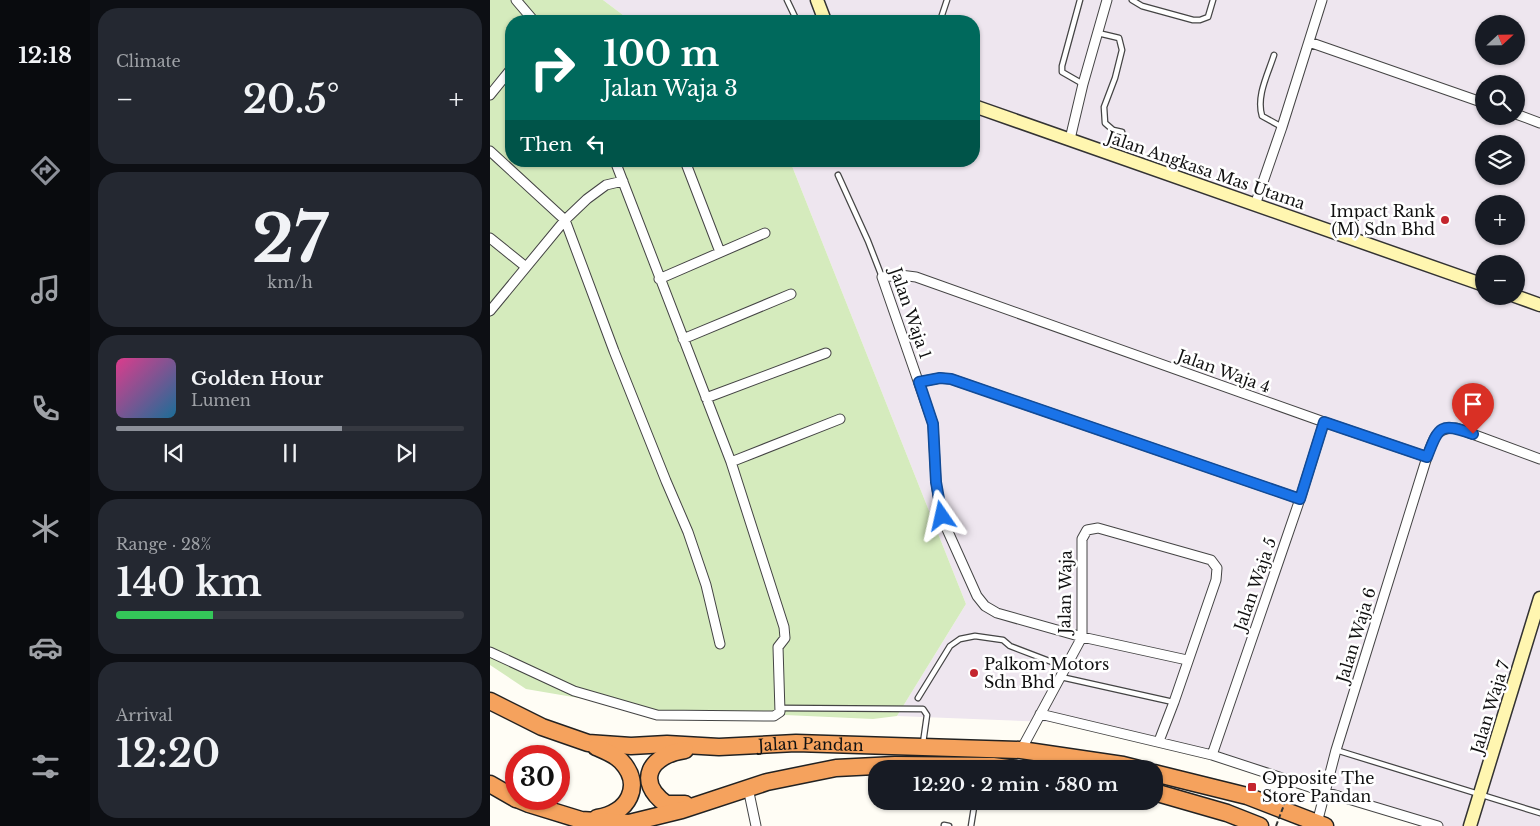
<!DOCTYPE html>
<meta charset="utf-8">
<style>
body{margin:0;font-family:"Libre Baskerville",serif;background:#242831;color:#f1f3f6;height:100vh;display:flex;flex-direction:column;font-size:19px;white-space:nowrap}
*{box-sizing:border-box;margin:0}
p{font-size:16px;color:#9ea1a6}
.icon{flex:none;width:28px;height:28px;fill:none;stroke:currentColor;stroke-width:2;stroke-linecap:round;stroke-linejoin:round}
.map{position:relative;flex:1;overflow:hidden}
.drawer{display:flex;flex-direction:column;gap:8px;padding:8px;background:#0d0f14;width:400px}
.drawer>*{flex:none}
.top-card{position:absolute;left:15px;top:15px;width:475px;height:152px;border-radius:20px;box-shadow:0 1px 4px #0004;background:#00695c;color:#fff;overflow:hidden}
.needle{width:32px;rotate:68deg}
.controls{position:absolute;left:985px;top:15px;display:grid;gap:10px}
.controls a{display:grid;place-items:center;width:50px;height:50px;border-radius:50%;background:#171b24;box-shadow:0 1px 4px #0004;font-size:25px}
.speed{position:absolute;left:15px;top:745px;display:flex;gap:10px;font-size:25px;font-weight:700;text-align:center}
.speed>*{display:grid;place-content:center;width:65px;height:65px;border-radius:50%;background:#171b24;box-shadow:0 1px 4px #0004;line-height:1}
.speed .limit{border:8px solid #d22;background:#fff;color:#111}
.pin{position:absolute;display:grid;place-items:center;width:42px;height:42px;color:#fff;margin:-51px -21px;border-radius:50% 50% 50% 0;rotate:-45deg;box-shadow:0 0 5px #0007}
.pin .icon{rotate:45deg}
.me{position:absolute;width:55px;margin:-28px;rotate:349deg;stroke-linejoin:round;filter:drop-shadow(0 0 4px #0008)}
.turn{display:flex;align-items:center;gap:18px;height:105px;padding:0 15px;font-size:22px}
.turn .icon{width:65px;height:65px;stroke-width:2.5}
.turn b{display:block;font-size:35px;line-height:42px}
.then{display:flex;align-items:center;height:48px;padding:0 15px;background:#0003;gap:10px;font-size:19px}
.big{font-size:38px;font-weight:600;line-height:1.1}
.drawer .widget{flex:1;display:flex;flex-direction:column;justify-content:center;gap:8px;min-width:0;padding:0 18px;border-radius:20px;background:#242831}
.drawer .dial{align-items:center;gap:0}
.dial b{font-size:65px;line-height:1}
.song{display:flex;align-items:center;gap:15px}
.cover{width:60px;height:60px;border-radius:8px;background:linear-gradient(135deg,hsl(330 70% 55%),hsl(200 70% 35%))}
.played{height:5px;border-radius:2px;background:linear-gradient(90deg,#8c9099 65%,#363941 65%)}
.keys{display:flex;justify-content:space-around;direction:ltr}
.heat{display:flex;justify-content:space-between;align-items:center;font-size:28px;direction:ltr}
.charge{height:8px;border-radius:4px;background:linear-gradient(90deg,#34c759 28%,#363941 0)}
.trip{position:absolute;left:378px;top:760px;width:295px;height:50px;border-radius:20px;background:#171b24;box-shadow:0 1px 4px #0004;font-weight:600;line-height:50px;text-align:center}
main{display:flex;flex:1;min-height:0}
.tab-bar{display:flex;flex-direction:column;width:90px;justify-content:space-around;align-items:center;background:#090b0e;color:#9ea1a6}
.tab-bar .icon{width:35px;height:35px}
.tab-bar .selected{color:#8c9099}
.tab-bar b{font-size:22px;color:#f1f3f6}
.map>svg:first-child{display:block}
</style>
<main>
<nav class="tab-bar">
<b>12:18</b>
<svg class="icon selected" aria-label="directions" viewBox="0 0 24 24"><path d="M12 3l9 9-9 9-9-9zM9 14v-3h6M13 9l2 2-2 2"/></svg>
<svg class="icon" aria-label="music" viewBox="0 0 24 24"><path d="M9 18V5l10-2v13"/><circle cx="6" cy="18" r="3"/><circle cx="16" cy="16" r="3"/></svg>
<svg class="icon" aria-label="phone" viewBox="0 0 24 24"><path d="M5 4h4l2 5-3 2q2 4 5 5l2-3 5 2v4C11 20 4 13 5 4z"/></svg>
<svg class="icon" aria-label="climate" viewBox="0 0 24 24"><path d="M12 3v18M4 7l16 10M4 17L20 7"/></svg>
<svg class="icon" aria-label="car" viewBox="0 0 24 24"><path d="M5 17H2v-5l4-1 3-4h7l3 4 3 1v5h-3M9 17h6M6 11h13"/><circle cx="7" cy="17" r="2"/><circle cx="17" cy="17" r="2"/></svg>
<svg class="icon" aria-label="filters" viewBox="0 0 24 24"><path d="M4 7h16M4 17h16"/><circle cx="9" cy="7" r="2"/><circle cx="15" cy="17" r="2"/></svg>
</nav>
<section class="drawer">
<div class="widget"><p>Climate</p>
<div class="heat"><a>−</a><b class="big">20.5°</b><a>+</a></div>
</div>
<div class="widget dial"><b>27</b><p>km/h</p></div>
<div class="widget">
<div class="song"><i class="cover"></i><div><b>Golden Hour</b><p>Lumen</p></div></div>
<div class="played"></div>
<div class="keys"><svg class="icon" aria-label="previous" viewBox="0 0 24 24"><path d="M18 5L8 12l10 7zM5 5v14"/></svg><svg class="icon" aria-label="pause" viewBox="0 0 24 24"><path d="M8 5v14M16 5v14"/></svg><svg class="icon" aria-label="next" viewBox="0 0 24 24"><path d="M6 5l10 7-10 7zM19 5v14"/></svg></div>
</div>
<div class="widget"><p>Range · 28%</p><b class="big">140 km</b><div class="charge"></div></div>
<div class="widget"><p>Arrival</p><b class="big">12:20</b></div>
</section>
<div class="map">
<svg width="1050" height="826" viewBox="0 0 1050 826">
<rect width="100%" height="100%" fill="#fffdf5"/>
<path fill="#eee6ef" fill-rule="evenodd" d="M113 0H1050V826H951L689 749 561 722 407 716 476 604 300 161H484V21H141ZM994 24H1026V56H994ZM994 84H1026V116H994ZM994 144H1026V176H994ZM994 204H1026V236H994ZM994 264H1026V296H994Z"/>
<path fill="#d5ebbd" d="M0 0H113L141 21H21V161H300L476 604 407 716 383 719 273 714 165 711 36 689 0 665Z"/>
<g fill="none" stroke-linecap="round" stroke-linejoin="round">
<defs>
<path id="lane" d="M297 0 307 21
M590 0 572 66V72L593 84
M642 0 652 6 703 20H710L718 17 723 0
M450 21 457 0
M608 33 629 38 632 50 625 78 614 107 615 123 623 130 632 132
M784 55C778 74 766 96 772 116L792 127
M348 175 378 241 392 277
M571 677 683 702
M428 698 460 646 470 639 485 636 513 640 520 646 575 667
M291 708 433 709 437 715 433 743
M846 750 1050 813
M454 825 459 826
M481 826 485 801"/>
<path id="street" d="M26 0 44 21
M819 42 994 103
M0 95 21 69
M1026 114 1050 123
M580 139 593 84 617 0
M0 151 75 220 124 351 176 481 198 532 216 585 230 644
M195 161 230 252
M765 205 792 127 832 0
M0 238 36 267
M169 279 275 233
M0 311 75 220 97 199 116 185 133 181
M193 339 301 294
M429 382 450 378 461 379 810 499
M216 398 336 353
M241 462 350 419
M0 652 84 691 167 715 284 716 290 712 288 647 295 638 294 627 241 462 125 161
M697 660 592 637 507 613 495 606 487 596 451 516 446 482 443 424 392 277 410 275 426 277 834 422 937 457
M550 714 722 755 835 792 948 826
M531 750 592 637V539L597 530 608 528 721 560 727 568 726 580 684 702 669 741
M722 755 810 499 834 422
M258 788 266 826
M827 823 846 750 937 457C944 439 944 428 966 428L1050 459"/>
<path id="secondary" d="M327 0 335 21
M484 106 994 285
M1025 296 1050 305
M980 826 1050 598"/>
<g id="highway">
<path id="s1" d="M0 701 52 727 98 743 141 746 177 744 229 747 306 743 531 750 633 765 649 769"/>
<path d="M106 747C115 751 124 754 131 761 154 785 138 814 107 818"/>
<path d="M195 750C160 755 145 781 176 804H195"/>
<path d="M664 773 757 796 835 826"/>
<path d="M0 784 26 799"/>
<path d="M664 792 737 813 770 826"/>
<path d="M27 799 39 804 91 820 139 823 192 810 277 782 346 768 405 765 503 766 526 769"/>
</g>
</defs>
<use href="#lane" stroke="#444" stroke-width="7"/>
<use href="#street" stroke="#444" stroke-width="11"/>
<use href="#secondary" stroke="#333" stroke-width="15"/>
<use href="#highway" stroke="#222" stroke-width="19"/>
<use href="#lane" stroke="#fff" stroke-width="4.5"/>
<use href="#street" stroke="#fff" stroke-width="9"/>
<use href="#secondary" stroke="#fff6b0" stroke-width="12"/>
<use href="#highway" stroke="#f5a25d" stroke-width="16"/>
<path stroke="#333" stroke-width="2" stroke-dasharray="5 2.5" stroke-linecap="butt" d="M786 826 797 797"/>
</g>
<g fill="none" stroke-linecap="round" stroke-linejoin="round">
<defs>
<path id="route" d="M452 516 446 482 443 424 429 382 450 378 461 379 810 499 834 422 937 457C949 426 950 422 983 434"/>
</defs>
<use href="#route" stroke="#114b97" stroke-width="12"/>
<use href="#route" stroke="#1a73e8" stroke-width="9"/>
</g>
<g fill="#c4262e" stroke="#fff" stroke-width="2">
<circle cx="955" cy="220" r="5"/>
<circle cx="484" cy="673" r="5"/>
<rect x="757" y="782" width="10" height="10" rx="2.5"/>
</g>
<g text-anchor="middle" dominant-baseline="central" stroke-width="5" stroke-linejoin="round" paint-order="stroke">
<g font-size="16" fill="#111" stroke="#fff">
<text transform="translate(716 170) rotate(19)">Jalan Angkasa Mas Utama</text>
<text transform="translate(421 313) rotate(71)">Jalan Waja 1</text>
<text transform="translate(734 371) rotate(20)">Jalan Waja 4</text>
<text transform="translate(765 584) rotate(-71)">Jalan Waja 5</text>
<text transform="translate(575 592) rotate(-89)">Jalan Waja</text>
<text transform="translate(866 635) rotate(-73)">Jalan Waja 6</text>
<text transform="translate(1000 707) rotate(-73)">Jalan Waja 7</text>
<text stroke="none"><textPath href="#s1" startOffset="330">Jalan Pandan</textPath></text>
</g>
<g font-size="16" fill="#111" stroke="#fff" text-anchor="start">
<text x="945" y="211" text-anchor="end">Impact Rank<tspan x="945" dy="18">(M) Sdn Bhd</tspan></text>
<text x="494" y="664">Palkom Motors<tspan x="494" dy="18">Sdn Bhd</tspan></text>
<text x="772" y="778">Opposite The<tspan x="772" dy="18">Store Pandan</tspan></text>
</g>
</g>
</svg>
<div class="controls">
<a><svg class="needle" viewBox="-14 -14 28 28"><path d="M0-13l5 13h-10z" fill="#e53935"/><path d="M0 13l5-13h-10z" fill="#9ea1a6"/></svg></a>
<a><svg class="icon" aria-label="search" viewBox="0 0 24 24"><circle cx="10" cy="10" r="6"/><path d="M15 15l6 6"/></svg></a>
<a><svg class="icon" aria-label="layers" viewBox="0 0 24 24"><path d="M12 4l9 5-9 5-9-5zM3 14l9 5 9-5"/></svg></a>
<a>+</a>
<a>−</a>
</div>
<div class="speed"><div class="limit">30</div></div>
<div class="pin" style="left:983px;top:434px;background:#d93025"><svg class="icon" aria-label="arrive" viewBox="0 0 24 24"><path d="M6 21V4h12l-3 4 3 4H6"/></svg></div>
<svg class="me" style="left:452px;top:516px" viewBox="-20 -20 40 40"><path d="M0-17L14 15 0 8-14 15z" fill="#1a73e8" stroke="#fff" stroke-width="4"/></svg>
<div class="trip">12:20 · 2 min · 580 m</div>
<div class="top-card">
<div class="turn"><svg class="icon" aria-label="right" viewBox="0 0 24 24"><path d="M7 20v-9h11M14 6l5 5-5 5"/></svg><div><b>100 m</b>Jalan Waja 3</div></div>
<div class="then">Then<svg class="icon" aria-label="left" viewBox="0 0 24 24"><path d="M17 20v-9H6M10 6l-5 5 5 5"/></svg></div>
</div>
</div>
</main>
